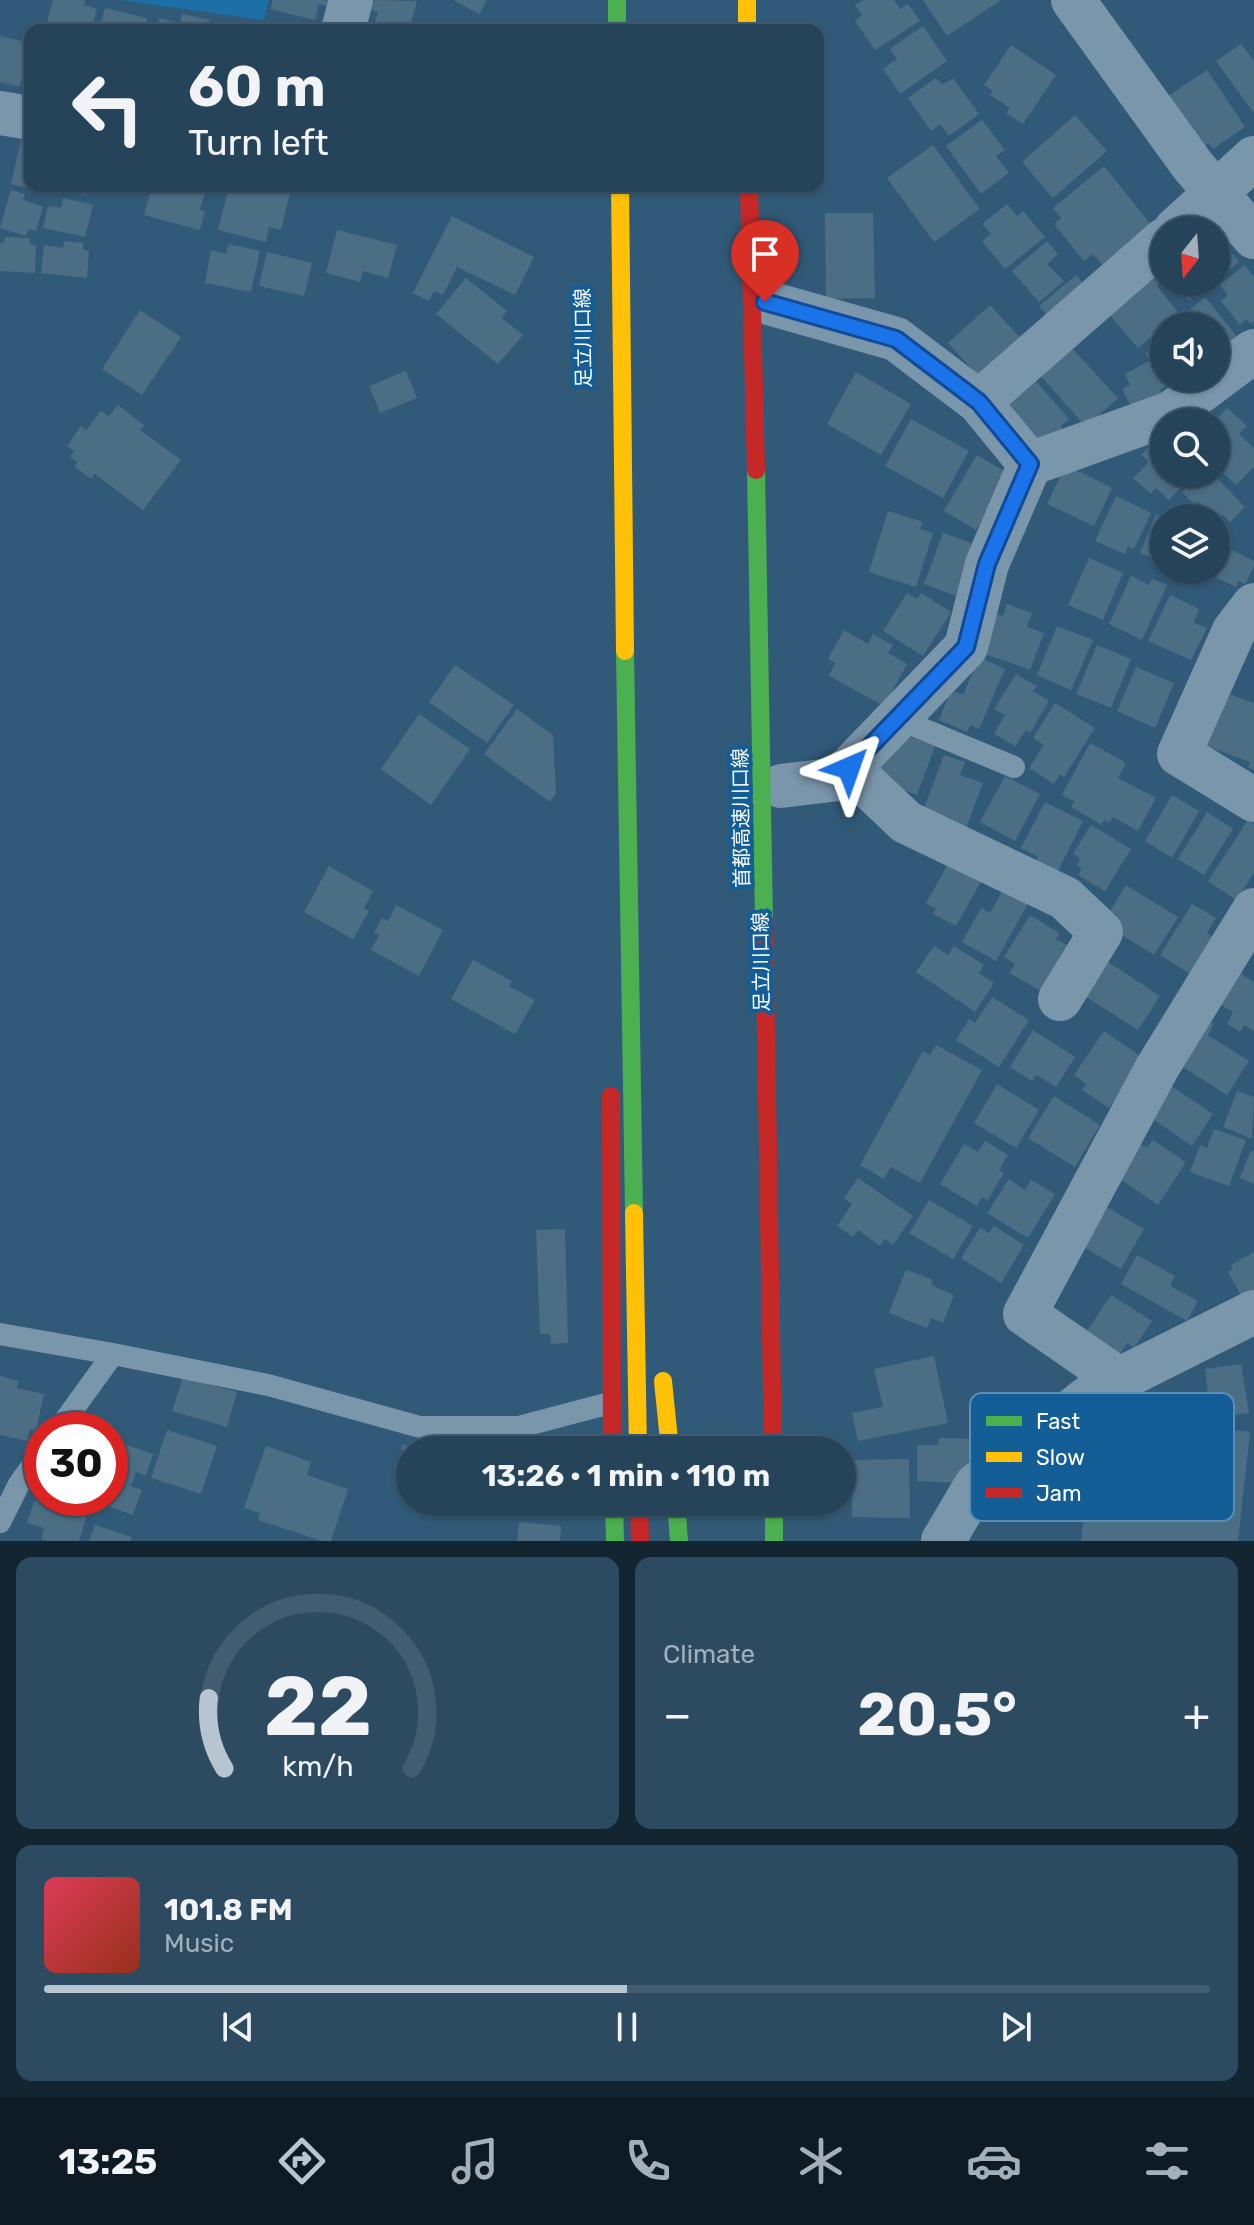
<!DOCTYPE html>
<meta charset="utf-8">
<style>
body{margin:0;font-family:Rubik,"Noto Sans JP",sans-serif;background:#2d4b60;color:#f1f3f6;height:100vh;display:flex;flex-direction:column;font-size:30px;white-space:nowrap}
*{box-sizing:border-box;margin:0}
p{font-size:26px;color:#a3b0bb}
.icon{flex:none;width:44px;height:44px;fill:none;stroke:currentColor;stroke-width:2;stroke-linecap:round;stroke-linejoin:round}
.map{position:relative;height:1541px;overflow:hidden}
.side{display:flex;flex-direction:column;gap:16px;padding:16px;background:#142532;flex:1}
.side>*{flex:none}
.top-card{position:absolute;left:24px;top:24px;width:800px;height:168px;border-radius:16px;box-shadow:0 2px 6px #0004,0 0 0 2px #425c70;background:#25445a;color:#f1f3f6;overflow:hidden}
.needle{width:52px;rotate:197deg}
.fabs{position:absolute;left:1150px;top:216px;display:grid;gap:16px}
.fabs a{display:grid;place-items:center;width:80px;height:80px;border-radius:50%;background:#25445a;box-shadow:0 2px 6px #0004,0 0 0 2px #425c70;font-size:40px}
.speed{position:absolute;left:24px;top:1412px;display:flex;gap:16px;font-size:40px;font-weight:700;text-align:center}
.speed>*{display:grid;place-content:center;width:104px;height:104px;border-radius:50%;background:#25445a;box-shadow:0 2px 6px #0004,0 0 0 2px #425c70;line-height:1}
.speed .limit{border:12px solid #d22;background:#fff;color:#111}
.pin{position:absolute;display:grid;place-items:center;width:68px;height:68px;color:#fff;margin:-82px -34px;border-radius:50% 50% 50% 0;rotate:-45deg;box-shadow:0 0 8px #0007}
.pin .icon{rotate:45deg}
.me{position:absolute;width:88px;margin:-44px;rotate:43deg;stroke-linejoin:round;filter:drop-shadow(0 0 6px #0008)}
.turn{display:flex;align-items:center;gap:28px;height:168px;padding:0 32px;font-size:36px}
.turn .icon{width:104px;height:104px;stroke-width:2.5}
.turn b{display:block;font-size:56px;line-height:68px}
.big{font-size:60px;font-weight:700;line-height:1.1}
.side .card{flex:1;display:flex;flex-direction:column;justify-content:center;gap:12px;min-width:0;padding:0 28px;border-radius:16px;background:#2d4b60}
.side .dial{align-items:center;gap:0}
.dial svg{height:208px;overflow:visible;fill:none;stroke:#425c70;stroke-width:7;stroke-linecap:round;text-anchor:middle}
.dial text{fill:#f1f3f6;stroke:none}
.song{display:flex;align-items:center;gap:24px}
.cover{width:96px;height:96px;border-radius:12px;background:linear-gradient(135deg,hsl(350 70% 55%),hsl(10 70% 35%))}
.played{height:8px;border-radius:4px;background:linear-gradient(90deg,#b7c5d0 50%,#425c70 50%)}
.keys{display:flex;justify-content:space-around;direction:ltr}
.heat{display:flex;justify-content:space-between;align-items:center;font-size:44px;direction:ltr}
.side .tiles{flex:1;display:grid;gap:16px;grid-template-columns:1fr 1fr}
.card:last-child{grid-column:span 2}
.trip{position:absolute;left:396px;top:1436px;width:460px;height:80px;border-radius:40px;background:#25445a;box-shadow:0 2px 6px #0004,0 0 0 2px #425c70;font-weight:700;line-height:80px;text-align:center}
.dock{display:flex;height:128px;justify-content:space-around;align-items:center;background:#0f1b24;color:#a3b0bb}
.dock .icon{width:56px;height:56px}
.dock .active{color:#b7c5d0}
.dock b{font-size:36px;color:#f1f3f6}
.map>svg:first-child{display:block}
</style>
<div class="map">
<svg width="1254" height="1541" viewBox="0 0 1254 1541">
<rect width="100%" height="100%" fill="#315a78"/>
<path fill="#1d6fa8" d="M120 0H269L264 20Z"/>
<path fill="#4b6e85" d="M53 0H85L84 5 97 9 91 30 45 29Z
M273 0H329L327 6 319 4 315 20 270 9Z
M374 0 417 1 409 30H379L373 28 378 12 371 10Z
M453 0H487L479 14Z
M864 0H894L900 9 908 4 920 21 875 50 855 21 862 15 855 5Z
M923 0H1001L947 36Z
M105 8 147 18 144 30H99Z
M182 14 210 20 208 30H157L159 18 180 23Z
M923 26 947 61 900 94 883 69 897 59 890 49Z
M0 36 30 43 20 87 0 82Z
M1241 44 1254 61V113L1216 61Z
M1011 45 1056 75 1023 124 1006 113 1010 108 990 95 993 91 984 85Z
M1207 70 1245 127 1213 149 1209 143 1203 147 1168 96Z
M936 78 942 85 953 78 979 114 949 136 940 124 931 131 908 98Z
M1075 115 1107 151 1053 198 1022 162Z
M982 120 1005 150 996 156 1009 173 981 194 946 146Z
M21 140 30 142V186H42L41 191 11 184Z
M933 145 980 209 934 242 887 178Z
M1104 166 1152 226 1103 266 1093 254 1084 261 1054 224 1061 218 1053 208Z
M49 186H90L87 196Z
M152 186H207L200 210 205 211 200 230 144 215Z
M229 186H284L291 188 281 230 269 227 266 242 218 230Z
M11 190 25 194 23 200 43 207 36 231 29 229 26 236 0 228Z
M63 198 93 205 85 237 43 228 48 206 61 208Z
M1007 204 1017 216 1023 211 1045 237 1005 269 982 241 991 234 982 224Z
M825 213H873L875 298 826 299Z
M452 216 534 257 515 295 457 267 443 295 434 291 429 301 413 293Z
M337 230 397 245 388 278 363 271 360 282 326 273Z
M5 237 30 238V245H36L35 273 0 271V243H4Z
M64 241 83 243V250L89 251 87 278 41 273 44 245 63 248Z
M1047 241 1058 254 1047 264 1064 281 1039 302 1012 271Z
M1223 242 1239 262 1216 280V247Z
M229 244 260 251 251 292 205 283 211 250 226 254Z
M267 252 312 263 304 296 259 286Z
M1244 265 1254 277V321L1251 324 1246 319 1240 325 1221 301 1228 295 1220 285Z
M1153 269 1163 281 1157 286 1179 314 1138 348 1108 313Z
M1076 275 1088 289 1051 320 1039 306Z
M466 278 507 311 502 318 523 335 498 364 436 314Z
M1174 282H1213L1189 301Z
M1205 297 1239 339 1216 357V326H1170Z
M990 305 1023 341 981 379 948 343Z
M140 310 181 337 142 395 102 369Z
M1163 342 1164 378H1183L1160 390 1162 394 1133 410 1122 389 1130 385 1125 374 1149 361 1145 352Z
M1069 345 1118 398 1086 427 1038 373Z
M406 371 417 398 380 413 369 386Z
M856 372 911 404 881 455 827 424Z
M1033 378 1069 419 1061 426 1066 432 1039 446 1010 414 1015 410 1007 402Z
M118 405 144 425 140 430 181 460 143 510 95 474 91 479 74 466 78 462 70 457 74 451 67 446 81 426 86 430 101 411 109 416Z
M1227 408 1247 426 1239 434 1254 448V467L1236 485 1216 466V422H1214Z
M911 419 969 451 943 498 885 466Z
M1158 436 1164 441V474H1194L1169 500 1156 488 1151 494 1133 478 1149 462 1141 455Z
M977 455 1009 474 976 530 944 511Z
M1076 470 1112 488 1094 526 1047 504 1061 475Z
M1201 474H1213L1245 507 1230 522 1223 515 1219 519 1209 507 1203 513 1182 492Z
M1116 496 1151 513 1134 549 1128 546 1125 554 1095 541Z
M888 511 923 522 920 529 933 533 916 587 869 572Z
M1156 514 1164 517V562L1140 553Z
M943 533 971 543 966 560 959 597 924 584Z
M1216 542 1254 561V566L1245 584 1239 581 1236 587 1201 570H1216Z
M1089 558 1123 573 1103 620 1068 605Z
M1131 576 1149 585 1152 579 1167 585 1142 640 1109 624Z
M907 593 917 599 921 593 951 612 923 656 883 631Z
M1170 595 1199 609 1194 623 1207 628 1191 660 1148 641Z
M1007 604 1032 613 1027 627 1044 633 1030 670 982 653 996 614 1003 616Z
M1057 626 1093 640 1071 690 1037 675Z
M844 630 868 644 873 634 893 645 888 653 907 664 884 706 829 676 835 663 828 659Z
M1097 645 1131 659 1111 708 1076 694Z
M979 657 1005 669 979 729 971 725 967 732 939 720 951 690 963 695Z
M455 665 514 705 487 743 429 702Z
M1136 667 1174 683 1155 728 1117 711Z
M1016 674 1037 686 1033 691 1049 701 1030 733 1026 730 1015 746 994 734 1005 715 994 709Z
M1227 693 1254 703V770L1248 768 1250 762 1206 746Z
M1055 703 1095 728 1064 777 1060 774 1054 784 1029 768 1044 745 1033 738Z
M517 709 553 735 556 793 550 802 484 754Z
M419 714 470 749 431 805 381 769Z
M898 732 935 746 917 795 883 783 868 768Z
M1090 743 1126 763 1118 778 1156 798 1138 831 1113 817 1110 823 1104 820 1102 825 1071 807 1074 801 1062 795Z
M944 755 965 762 960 775 983 783 963 836 922 813Z
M1005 776 1040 794 1015 841 980 822Z
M1172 795 1199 811 1172 858 1145 841Z
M1045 802 1083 821 1056 875 1034 864 1038 857 1021 848Z
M1207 812 1233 829 1204 875 1178 859Z
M1248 820 1254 824V873L1236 900 1208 881Z
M1091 825 1131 849 1105 891 1078 875 1082 869 1077 865 1080 858 1073 854Z
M948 864 981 882 956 926 933 914 936 909 926 903Z
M329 866 373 891 364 908 369 911 353 939 304 912Z
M1126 885 1178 917 1154 955 1109 927 1117 915 1110 911Z
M1005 886 1030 900 996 961 962 942 981 908 990 913Z
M1192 904 1216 918 1207 933 1215 938 1192 975 1160 955Z
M396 905 443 930 419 976 371 950 379 935 374 933 382 918 388 921Z
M1030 915 1059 933 1056 939 1075 950 1041 991 1009 973 1015 964 1004 957Z
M934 946 948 955 954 946 984 965 979 973 994 983 975 1012 916 972Z
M1099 956 1160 996 1138 1030 1083 995Z
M473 960 512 981 509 986 535 1000 515 1034 451 999Z
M1241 974 1254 982V1031L1244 1025 1240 1032 1227 1024 1233 1012 1221 1005Z
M992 997 1029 1020 999 1067 956 1040 969 1019 975 1023Z
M1201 1016 1214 1024 1208 1035 1249 1061 1227 1095 1183 1067Z
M1033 1030 1075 1057 1056 1087 1036 1075 1032 1081 1010 1067Z
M1104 1031 1143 1058 1109 1108 1082 1090 1086 1084 1074 1075Z
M936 1045 982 1070 920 1183 891 1167 884 1179 860 1165 923 1051 930 1055Z
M997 1084 1039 1110 1016 1148 974 1123Z
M1170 1085 1213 1114 1192 1146 1148 1116Z
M1237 1091 1254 1097 1252 1139 1223 1127Z
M1054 1096 1100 1125 1075 1167 1028 1138Z
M1214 1129 1246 1140 1229 1186 1190 1172 1200 1145 1207 1148Z
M1134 1140 1147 1148 1153 1140 1186 1162 1158 1205 1120 1179Z
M985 1141 1008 1155 999 1170 1004 1173 988 1200 982 1197 977 1206 940 1184 964 1144 978 1152Z
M1251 1150 1254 1152V1184L1240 1178Z
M858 1178 913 1216 893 1245 885 1239 880 1246 858 1230 853 1237 837 1226 852 1204 844 1198Z
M1009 1179 1025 1190 1031 1180 1055 1194 1028 1238 987 1213Z
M929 1200 973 1226 953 1259 909 1233Z
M1100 1203 1144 1229 1121 1269 1077 1243Z
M994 1226 1024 1245 1001 1283 961 1258 980 1228 989 1233Z
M565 1229 568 1343 551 1344 550 1334H540L536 1230Z
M1254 1252V1297L1245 1302 1228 1272 1233 1269 1231 1265Z
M1137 1255 1175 1276 1170 1286 1198 1301 1187 1321 1121 1284Z
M906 1270 933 1280 931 1285 954 1295 943 1323 931 1318 927 1328 889 1313Z
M1111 1295 1152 1321 1134 1348 1127 1343 1120 1354 1086 1332Z
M934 1356 948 1423 858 1441 852 1413 883 1407 874 1369Z
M1241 1364 1249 1413 1227 1416 1226 1408 1218 1410 1215 1393H1208L1205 1369Z
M0 1376 18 1381 17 1388 44 1394 36 1430 30 1429 27 1441 0 1435Z
M183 1377 237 1392 227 1427 172 1411Z
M1119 1407 1147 1411 1145 1420 1250 1432 1238 1541H1081L1092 1438 1115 1441Z
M167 1430 217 1446 201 1494 151 1478Z
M939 1438 970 1439 968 1472 959 1471V1483L917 1481V1445H938Z
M118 1442 153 1454 146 1476 136 1472 131 1486 142 1490 133 1515 98 1503 99 1498H110V1466Z
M402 1445 427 1448V1450H410V1492L398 1490Z
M266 1446 311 1462 307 1475 348 1489 331 1541H322L258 1520 260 1513 244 1508Z
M909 1459 910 1518 852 1517V1460Z
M37 1492 42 1493V1498H56L89 1509 79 1541H48L41 1539 44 1528 27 1523Z
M519 1522 561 1526 560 1541H517Z
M95 1525 132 1537 130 1541H89Z"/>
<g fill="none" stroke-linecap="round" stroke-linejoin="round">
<path stroke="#7a96ab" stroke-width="22" d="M896 718 1014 767
M0 1334 113 1354 268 1385 420 1427H519L610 1403
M58 1430 113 1354
M0 1522 19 1484 42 1452"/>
<path stroke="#7a96ab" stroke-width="44" d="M1073 0 1193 166 1254 237
M343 30 351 0
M0 113 30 118
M1175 230 1254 158
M765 302 896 339 979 402 1030 464
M979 402 1164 240
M1254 605 1234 631 1179 754 1254 800
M849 768 906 822 1065 898 1101 932 1060 999
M781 786 839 779 966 647 987 564 1030 464 1171 413 1254 351
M1120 1380 1025 1314 1157 1068 1254 910
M943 1541 976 1485 1098 1390 1254 1312"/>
<path stroke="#4caf50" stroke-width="18" d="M617 0V30
M756 470 764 920
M625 651 634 1213
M614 1502 615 1541
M676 1502 679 1541
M774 1502V1541"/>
<path stroke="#ffc107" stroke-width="18" d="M747 0V30
M620 186 625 651
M634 1213 638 1450
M663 1381 670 1450"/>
<path stroke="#c62828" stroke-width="18" d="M749 186 756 470
M764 920 773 1450
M611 1096 612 1450
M639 1502 640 1541"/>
</g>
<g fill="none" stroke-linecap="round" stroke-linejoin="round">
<defs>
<path id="route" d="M765 302 896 339 979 402 1030 464 987 564 966 647 849 768"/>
</defs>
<use href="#route" stroke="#114b97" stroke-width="20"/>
<use href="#route" stroke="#1a73e8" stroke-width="14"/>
</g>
<g text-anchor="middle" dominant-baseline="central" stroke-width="8" stroke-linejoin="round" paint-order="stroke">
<g font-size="20" fill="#fff" stroke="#135e96">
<text transform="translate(583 338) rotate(-91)">足立川口線</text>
<text transform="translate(741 818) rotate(-91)">首都高速川口線</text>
<text transform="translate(761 962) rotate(-91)">足立川口線</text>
</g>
</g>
<rect x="970" y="1393" width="264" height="128" rx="12" fill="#135e96" stroke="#5a8eb6" stroke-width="2"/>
<rect x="986" y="1416" width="36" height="10" fill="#4caf50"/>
<rect x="986" y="1452" width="36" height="10" fill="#ffc107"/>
<rect x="986" y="1488" width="36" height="10" fill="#c62828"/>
<g font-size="22" fill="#fff">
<text x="1036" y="1429">Fast</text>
<text x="1036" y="1465">Slow</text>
<text x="1036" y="1501">Jam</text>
</g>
</svg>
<div class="fabs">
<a><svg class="needle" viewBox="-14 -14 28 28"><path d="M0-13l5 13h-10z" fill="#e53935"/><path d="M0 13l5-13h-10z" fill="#a3b0bb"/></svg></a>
<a><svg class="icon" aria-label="sound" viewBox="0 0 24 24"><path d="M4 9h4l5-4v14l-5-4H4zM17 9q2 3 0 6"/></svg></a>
<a><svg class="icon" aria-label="search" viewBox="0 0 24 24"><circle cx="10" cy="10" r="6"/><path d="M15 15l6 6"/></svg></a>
<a><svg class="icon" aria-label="layers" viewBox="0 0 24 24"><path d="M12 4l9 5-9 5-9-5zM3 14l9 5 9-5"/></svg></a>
</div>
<div class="speed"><div class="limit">30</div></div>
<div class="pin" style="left:765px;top:302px;background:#d93025"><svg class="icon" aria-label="arrive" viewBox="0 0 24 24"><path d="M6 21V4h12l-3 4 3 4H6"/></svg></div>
<svg class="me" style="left:849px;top:768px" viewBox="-20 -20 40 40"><path d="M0-17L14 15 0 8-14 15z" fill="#1a73e8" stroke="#fff" stroke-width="4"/></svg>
<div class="trip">13:26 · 1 min · 110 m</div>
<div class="top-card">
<div class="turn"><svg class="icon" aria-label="left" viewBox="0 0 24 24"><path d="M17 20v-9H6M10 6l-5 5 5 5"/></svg><div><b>60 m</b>Turn left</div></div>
</div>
</div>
<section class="side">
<div class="tiles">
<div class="card dial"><svg viewBox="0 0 100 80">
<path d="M14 69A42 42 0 1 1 86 69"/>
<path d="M14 69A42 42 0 0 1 8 42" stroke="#b7c5d0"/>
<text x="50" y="56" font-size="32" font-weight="700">22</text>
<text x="50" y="72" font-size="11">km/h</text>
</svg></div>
<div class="card"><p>Climate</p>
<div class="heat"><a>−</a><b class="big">20.5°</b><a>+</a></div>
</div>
<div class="card">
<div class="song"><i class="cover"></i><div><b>101.8 FM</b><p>Music</p></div></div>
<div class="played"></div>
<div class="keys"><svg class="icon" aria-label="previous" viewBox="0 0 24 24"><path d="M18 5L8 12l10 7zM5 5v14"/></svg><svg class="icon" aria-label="pause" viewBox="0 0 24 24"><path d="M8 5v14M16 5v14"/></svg><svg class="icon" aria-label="next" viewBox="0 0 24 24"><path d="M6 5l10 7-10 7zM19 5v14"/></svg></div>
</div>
</div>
</section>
<nav class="dock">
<b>13:25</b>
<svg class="icon active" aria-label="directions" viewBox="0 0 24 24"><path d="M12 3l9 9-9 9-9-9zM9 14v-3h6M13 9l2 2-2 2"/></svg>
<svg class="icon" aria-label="music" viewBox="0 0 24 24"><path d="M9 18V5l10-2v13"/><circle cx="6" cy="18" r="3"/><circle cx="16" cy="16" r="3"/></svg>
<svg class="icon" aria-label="phone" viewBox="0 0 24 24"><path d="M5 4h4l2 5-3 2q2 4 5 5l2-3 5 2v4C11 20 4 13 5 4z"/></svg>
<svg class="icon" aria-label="climate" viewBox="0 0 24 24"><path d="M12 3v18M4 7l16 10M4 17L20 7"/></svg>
<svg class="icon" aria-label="car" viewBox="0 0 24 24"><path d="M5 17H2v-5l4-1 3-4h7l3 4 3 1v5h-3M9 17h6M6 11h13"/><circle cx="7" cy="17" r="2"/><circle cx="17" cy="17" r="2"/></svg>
<svg class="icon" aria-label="filters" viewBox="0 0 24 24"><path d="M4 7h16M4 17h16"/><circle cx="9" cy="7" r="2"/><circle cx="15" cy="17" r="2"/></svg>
</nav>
